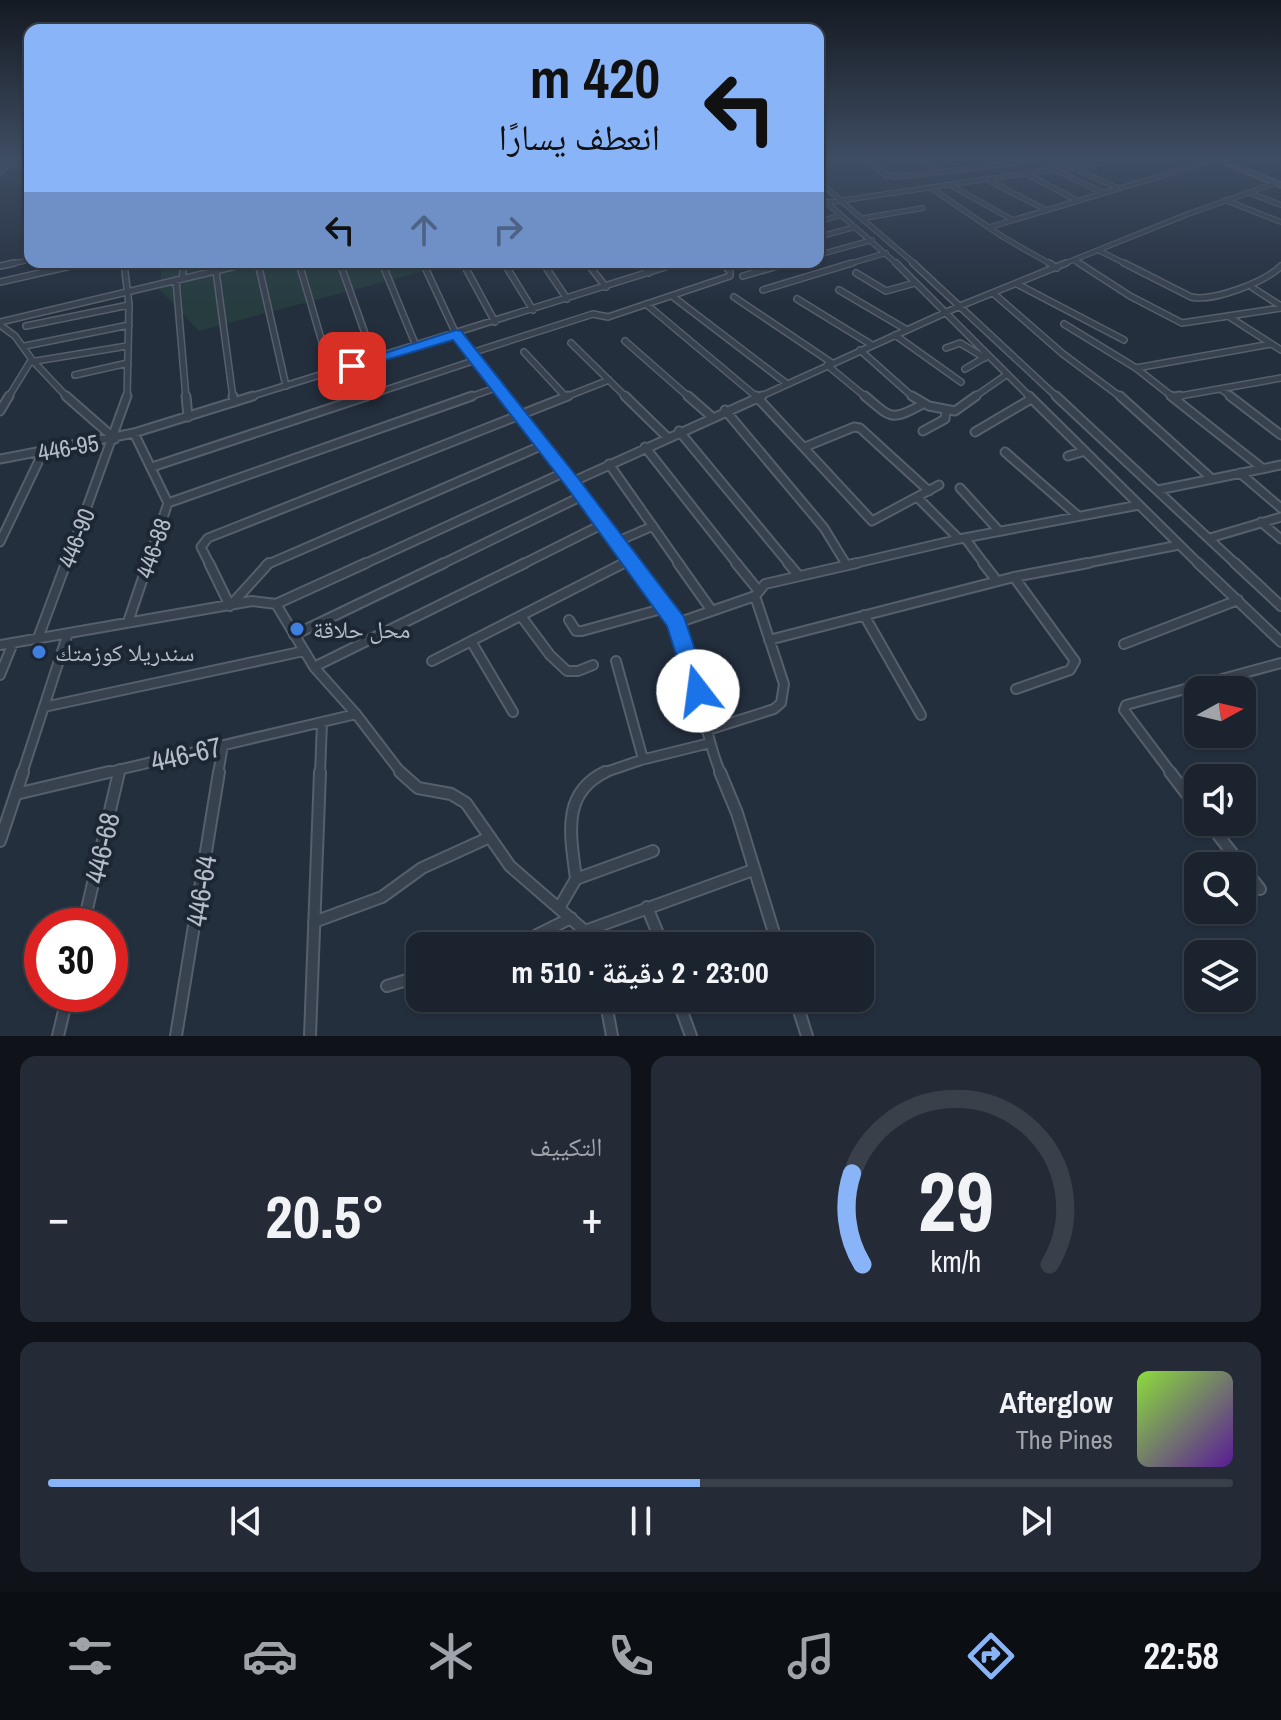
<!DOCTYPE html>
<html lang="ar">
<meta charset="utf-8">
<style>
body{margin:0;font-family:"Archivo Narrow","Noto Naskh Arabic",sans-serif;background:#242b36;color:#f1f3f6;direction:rtl;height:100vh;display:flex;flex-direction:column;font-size:30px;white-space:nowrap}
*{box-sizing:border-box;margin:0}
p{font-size:26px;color:#a0a4aa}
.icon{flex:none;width:44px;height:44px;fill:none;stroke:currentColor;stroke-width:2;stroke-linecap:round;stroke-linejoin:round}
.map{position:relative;height:1036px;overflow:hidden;direction:ltr}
.side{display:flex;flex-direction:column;gap:20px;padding:20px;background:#0f1319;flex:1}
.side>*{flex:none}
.top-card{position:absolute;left:24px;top:24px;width:800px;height:244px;border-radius:16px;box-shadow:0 2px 6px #0004,0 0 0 2px #39404a;direction:rtl;background:#8ab4f8;color:#111;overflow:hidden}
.needle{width:52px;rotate:82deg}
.fabs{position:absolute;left:1184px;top:676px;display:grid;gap:16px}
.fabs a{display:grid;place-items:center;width:72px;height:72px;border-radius:16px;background:#1b232e;box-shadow:0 2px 6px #0004,0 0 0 2px #39404a;font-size:40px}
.speed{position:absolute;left:24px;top:908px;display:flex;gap:16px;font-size:40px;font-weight:700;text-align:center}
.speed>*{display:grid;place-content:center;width:104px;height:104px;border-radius:50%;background:#1b232e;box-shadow:0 2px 6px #0004,0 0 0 2px #39404a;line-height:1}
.speed .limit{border:12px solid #d22;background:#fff;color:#111}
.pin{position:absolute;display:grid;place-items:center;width:68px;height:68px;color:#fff;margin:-34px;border-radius:16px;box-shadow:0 4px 12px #0006}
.me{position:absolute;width:88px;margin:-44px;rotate:345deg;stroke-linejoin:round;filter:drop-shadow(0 0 6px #0008)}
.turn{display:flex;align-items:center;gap:28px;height:168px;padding:0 32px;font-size:36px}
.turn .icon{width:104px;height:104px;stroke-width:2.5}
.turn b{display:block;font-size:56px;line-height:68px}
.lanes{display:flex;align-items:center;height:76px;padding:0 32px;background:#0003;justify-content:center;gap:40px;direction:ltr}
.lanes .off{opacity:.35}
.big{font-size:60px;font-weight:800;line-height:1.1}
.side .card{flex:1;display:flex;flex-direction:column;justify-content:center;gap:12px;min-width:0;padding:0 28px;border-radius:16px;background:#242b36}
.side .dial{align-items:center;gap:0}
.dial svg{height:208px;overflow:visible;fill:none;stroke:#39404a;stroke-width:7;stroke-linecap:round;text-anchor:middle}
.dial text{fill:#f1f3f6;stroke:none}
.song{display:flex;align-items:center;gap:24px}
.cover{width:96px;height:96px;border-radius:12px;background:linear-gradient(135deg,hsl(90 70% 55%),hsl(270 70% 35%))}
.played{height:8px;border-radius:4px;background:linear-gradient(90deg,#8ab4f8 55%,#39404a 55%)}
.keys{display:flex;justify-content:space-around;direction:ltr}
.heat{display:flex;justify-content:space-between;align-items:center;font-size:44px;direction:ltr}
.side .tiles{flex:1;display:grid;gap:20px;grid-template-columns:1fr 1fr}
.card:last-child{grid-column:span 2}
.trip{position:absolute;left:406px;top:932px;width:468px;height:80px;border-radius:16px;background:#1b232e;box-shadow:0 2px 6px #0004,0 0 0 2px #39404a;font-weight:800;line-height:80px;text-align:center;direction:rtl}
.dock{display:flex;height:128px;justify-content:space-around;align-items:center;background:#0b0e12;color:#a0a4aa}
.dock .icon{width:56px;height:56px}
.dock .on{color:#8ab4f8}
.dock b{font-size:36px;color:#f1f3f6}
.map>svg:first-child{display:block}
</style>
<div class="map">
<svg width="1281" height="1036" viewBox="0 0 1281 1036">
<rect width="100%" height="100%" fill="#242f3e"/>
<path fill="#263c3f" d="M162 262H458L199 331 160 290Z"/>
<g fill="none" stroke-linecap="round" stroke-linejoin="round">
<defs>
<path id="street-far4" d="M865 159 886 175 896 177 1026 162 1079 161
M920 159 938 172
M6 165 30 162
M1073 168 1116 187
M1056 170 1101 192
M1027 174 1076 200
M988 180 1046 210
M818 181 916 265
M950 185 1013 220
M931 188 1003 237 1052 265
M1247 192 1281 205
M818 195 898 265
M1225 200 1281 222
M818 204 1123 159
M864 218 923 208
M818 222 841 215
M990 227 1218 159
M818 237 855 227
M1100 251 1128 265
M818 255 872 240
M1075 261 1082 265
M124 262V265
M258 262 259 265
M299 262 300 265
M340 262 341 265
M382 262 383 265
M422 262 424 265
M462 262 464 265
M503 262 505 265
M542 262 544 265
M586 262 589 265
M640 262 643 265
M719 262 723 265
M4 265 30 260
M75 265 90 262
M184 265V262
M240 265 254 262
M672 265 682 262
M781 265 792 262
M845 265 886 253
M1061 265 1188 214 1276 183"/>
<path id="street-far3" d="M124 263 129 305 127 398
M258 263 286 386
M299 263 331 373
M340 263 374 359
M382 263 416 346
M423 263 456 334 506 398
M463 263 495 322
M504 263 533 310
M543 263 567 299
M587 263 606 287
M641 263 649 273
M896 263 1031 398
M913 263 1058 398
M1049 263 1057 268
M1079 263 1130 296 1182 323 1281 308
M1124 263 1191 297C1213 302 1265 282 1281 266
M0 266 14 263
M216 271 233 398
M856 273 886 291 915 283
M743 276 788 263
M182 279 184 263
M176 280 186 398
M0 282 84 263
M1017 284 1124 340
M1253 288 1281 306
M763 290 852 263
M839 290 907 330
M993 293 1063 354 1122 398
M672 296 786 383
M734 297 832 363
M797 299 872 345
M646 304 758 398
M1228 316 1281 350
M0 322 249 263
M1064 324 1136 368 1174 398
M0 325 15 336 33 361 68 398
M26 326 129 305
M895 335 961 382
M625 341 690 398
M571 343 627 398
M25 346 129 325
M946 348 960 343 985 358
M860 350 914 398
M524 352 566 397
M471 353 593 314 608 317 730 276V271L721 263
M827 365 867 398
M1136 368 1271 344
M965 369 987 356
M75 375 128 363
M1221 389 1233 398
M1174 397 1281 378
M8 398 30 362 127 346
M246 398 678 263
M361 398 476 360
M467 398 498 387
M563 398 609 380
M757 398 960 306 1066 263
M973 398 1006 375"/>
<path id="street-far2" d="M66 396 115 439
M186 396 188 417
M233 396 234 402
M505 396 634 565
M625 396 667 437
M688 396 711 416
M756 396 872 521 939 485
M865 396C892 419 891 421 923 404
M912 396 929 406 955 411 976 396
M1029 396 1200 565
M1056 396 1237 565
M1120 396 1211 478
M1171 396 1262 468
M1230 396 1281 435
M1174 397 1180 396
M725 410 824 528 846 564
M0 411 9 396
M679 431 790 565
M923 431 945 419 946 412
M975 432 1031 399
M134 433 168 503 147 565
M645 447 738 565
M805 447 854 427 860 428 929 491
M1005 452 1077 515
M1068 456 1085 451
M0 459 134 433 253 396
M609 464 680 565
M152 467 367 396
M1240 473 1281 508
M572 482 762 396
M960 488 999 531
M1158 490 1281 465
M918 498 959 539
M168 503 472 396
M1261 522 1281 539
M965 538 985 565
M1210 538 1281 517
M0 542 43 452
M616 542 653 526
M66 565 127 396
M210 565 201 547 208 538 568 396
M266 565 543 445
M362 565 565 472
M440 565 582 496
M521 565 603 524
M620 565 629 560
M848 565 959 539 1139 505
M1077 565 1179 545"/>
<path id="street-far1" d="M209 563 230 606 269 563
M632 563C647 582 665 602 677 623 699 664 701 728 721 774
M678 563 712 611
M736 563 758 590
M788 563 798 575
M983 563 997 581
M1198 563 1281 642
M1235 563 1281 606
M1014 577 1075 661 1070 670 1016 689
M276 604 366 563
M864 615 921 715
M521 616 550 655 567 671H578L593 665
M569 620 576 631H582L665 608
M128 622 148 563
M677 623 755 596
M294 635 444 563
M38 638 66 563
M769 640 1014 577 1088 563
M471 641 513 712
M1124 644 1238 600
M0 645 252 601 276 604 314 667 356 714 402 774
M432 661 624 563
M616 661 643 759
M314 667 525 563
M0 675 13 643
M44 707 304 651
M708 730 774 709 781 703 784 684 755 596 765 584 857 563
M22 774 68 633
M101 774 356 714
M119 774 120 769
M218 774 223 745
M320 774 322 722
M600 774 641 760 710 743
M1172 774 1124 710 1126 705 1281 663"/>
<path id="street" d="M400 772 418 788 451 794 466 803 510 866 585 931 591 946
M605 772C560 794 571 837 576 879L653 851
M720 772 737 813 778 946
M1170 772 1198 809
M16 794 109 772
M1208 822 1260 889
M0 841 23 772
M647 907 663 946
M559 908 576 879
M314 922 382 897 422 868 490 837
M83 926 119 772
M585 931 753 870
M501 946 531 938 571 918
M387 986 420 976
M605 998 612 1036
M677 998 691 1036
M795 998 807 1036
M58 1036 68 994
M176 1036 219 772
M310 1036 320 772"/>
<path id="secondary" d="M9 159H15L0 174V168Z
M1213 159H1220L1281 183V187Z"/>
</defs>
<use href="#street-far4" stroke="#565f6c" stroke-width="6"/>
<use href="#street-far3" stroke="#565f6c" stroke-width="8"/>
<use href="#street-far2" stroke="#565f6c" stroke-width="11"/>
<use href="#street-far1" stroke="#565f6c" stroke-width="12"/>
<use href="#street" stroke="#565f6c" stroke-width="14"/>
<use href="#secondary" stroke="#565f6c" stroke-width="4"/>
<use href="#street-far4" stroke="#38414e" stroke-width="4"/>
<use href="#street-far3" stroke="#38414e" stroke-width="5"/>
<use href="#street-far2" stroke="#38414e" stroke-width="7"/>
<use href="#street-far1" stroke="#38414e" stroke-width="8"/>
<use href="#street" stroke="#38414e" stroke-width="10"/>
<use href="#secondary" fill="#465061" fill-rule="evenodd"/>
</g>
<linearGradient id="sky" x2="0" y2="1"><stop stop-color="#141a22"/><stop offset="0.52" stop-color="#3f4d63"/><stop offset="1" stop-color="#3f4d63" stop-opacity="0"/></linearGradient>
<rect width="1281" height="304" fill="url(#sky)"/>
<path fill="#1a73e8" stroke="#114b97" stroke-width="2" d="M456 330 461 331 578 478 684 617 709 691 706 698 698 701 690 698 667 626 566 486 453 340 352 370 345 366Z"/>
<g fill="#3f7fe0" stroke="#1d2633" stroke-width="3">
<circle cx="297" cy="629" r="8"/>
<circle cx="39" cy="652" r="8"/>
</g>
<g text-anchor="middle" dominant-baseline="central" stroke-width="8" stroke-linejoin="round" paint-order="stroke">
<g font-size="24" fill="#b4bcc9" stroke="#1d2633">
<text transform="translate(68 447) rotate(-10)">446-95</text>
<text transform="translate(76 538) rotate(-69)">446-90</text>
<text transform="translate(153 548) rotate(-71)">446-88</text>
</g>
<g font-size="24" fill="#b4bcc9" stroke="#1d2633" text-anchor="start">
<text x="313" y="629">محل حلاقة</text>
<text x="55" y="652">سندريلا كوزمتك</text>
</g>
<g font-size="28" fill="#b4bcc9" stroke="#1d2633">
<text transform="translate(186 754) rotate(-13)">446-67</text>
<text transform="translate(102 848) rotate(-77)">446-68</text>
<text transform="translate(201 891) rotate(-81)">446-64</text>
</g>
</g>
</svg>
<div class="fabs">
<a><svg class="needle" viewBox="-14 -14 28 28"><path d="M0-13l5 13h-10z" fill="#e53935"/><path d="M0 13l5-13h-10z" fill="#a0a4aa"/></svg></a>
<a><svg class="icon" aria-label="sound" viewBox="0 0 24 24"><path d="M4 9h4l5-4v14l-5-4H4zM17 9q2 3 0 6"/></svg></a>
<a><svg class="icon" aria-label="search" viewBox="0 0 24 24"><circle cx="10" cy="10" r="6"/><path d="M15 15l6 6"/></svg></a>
<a><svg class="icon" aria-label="layers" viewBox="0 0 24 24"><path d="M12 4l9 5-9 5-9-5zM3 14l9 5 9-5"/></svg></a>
</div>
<div class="speed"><div class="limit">30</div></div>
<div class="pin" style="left:352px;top:366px;background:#d93025"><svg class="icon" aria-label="arrive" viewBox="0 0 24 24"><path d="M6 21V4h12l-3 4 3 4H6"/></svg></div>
<svg class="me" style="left:698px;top:691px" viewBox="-20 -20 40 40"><circle r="19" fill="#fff"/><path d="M0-13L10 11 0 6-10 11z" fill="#1a73e8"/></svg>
<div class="trip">23:00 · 2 دقيقة · 510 m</div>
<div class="top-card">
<div class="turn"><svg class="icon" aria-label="left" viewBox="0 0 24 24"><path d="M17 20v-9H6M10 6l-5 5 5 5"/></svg><div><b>420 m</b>انعطف يسارًا</div></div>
<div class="lanes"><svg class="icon" aria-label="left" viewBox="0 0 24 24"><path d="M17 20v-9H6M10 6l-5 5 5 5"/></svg><svg class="icon off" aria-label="ahead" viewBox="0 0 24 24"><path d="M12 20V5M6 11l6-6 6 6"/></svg><svg class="icon off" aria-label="right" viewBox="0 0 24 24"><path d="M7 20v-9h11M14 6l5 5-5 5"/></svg></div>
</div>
</div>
<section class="side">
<div class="tiles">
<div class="card dial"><svg viewBox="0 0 100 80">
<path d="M14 69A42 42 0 1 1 86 69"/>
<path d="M14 69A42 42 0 0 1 10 34" stroke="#8ab4f8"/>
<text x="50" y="56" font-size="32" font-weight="700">29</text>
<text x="50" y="72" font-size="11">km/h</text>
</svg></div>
<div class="card"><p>التكييف</p>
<div class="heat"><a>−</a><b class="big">20.5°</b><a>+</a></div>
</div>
<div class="card">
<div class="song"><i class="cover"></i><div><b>Afterglow</b><p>The Pines</p></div></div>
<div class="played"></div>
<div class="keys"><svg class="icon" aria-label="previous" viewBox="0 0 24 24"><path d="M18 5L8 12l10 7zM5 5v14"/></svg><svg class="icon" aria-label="pause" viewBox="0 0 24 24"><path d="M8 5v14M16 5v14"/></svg><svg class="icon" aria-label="next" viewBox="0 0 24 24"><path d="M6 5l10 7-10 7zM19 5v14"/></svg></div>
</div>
</div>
</section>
<nav class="dock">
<b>22:58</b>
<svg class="icon on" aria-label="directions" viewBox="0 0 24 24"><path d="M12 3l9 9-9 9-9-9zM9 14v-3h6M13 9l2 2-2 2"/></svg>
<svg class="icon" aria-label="music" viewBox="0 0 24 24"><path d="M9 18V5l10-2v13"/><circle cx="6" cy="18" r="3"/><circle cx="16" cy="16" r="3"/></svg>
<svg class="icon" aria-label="phone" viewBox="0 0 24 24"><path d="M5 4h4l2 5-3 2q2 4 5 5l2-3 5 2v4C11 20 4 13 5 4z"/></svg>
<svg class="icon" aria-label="climate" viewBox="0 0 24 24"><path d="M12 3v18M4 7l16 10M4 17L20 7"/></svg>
<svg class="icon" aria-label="car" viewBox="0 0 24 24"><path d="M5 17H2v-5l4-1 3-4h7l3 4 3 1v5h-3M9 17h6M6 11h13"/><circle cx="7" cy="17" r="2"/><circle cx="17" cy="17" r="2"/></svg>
<svg class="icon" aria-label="filters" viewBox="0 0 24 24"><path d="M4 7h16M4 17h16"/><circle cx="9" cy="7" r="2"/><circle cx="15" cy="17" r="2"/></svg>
</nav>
